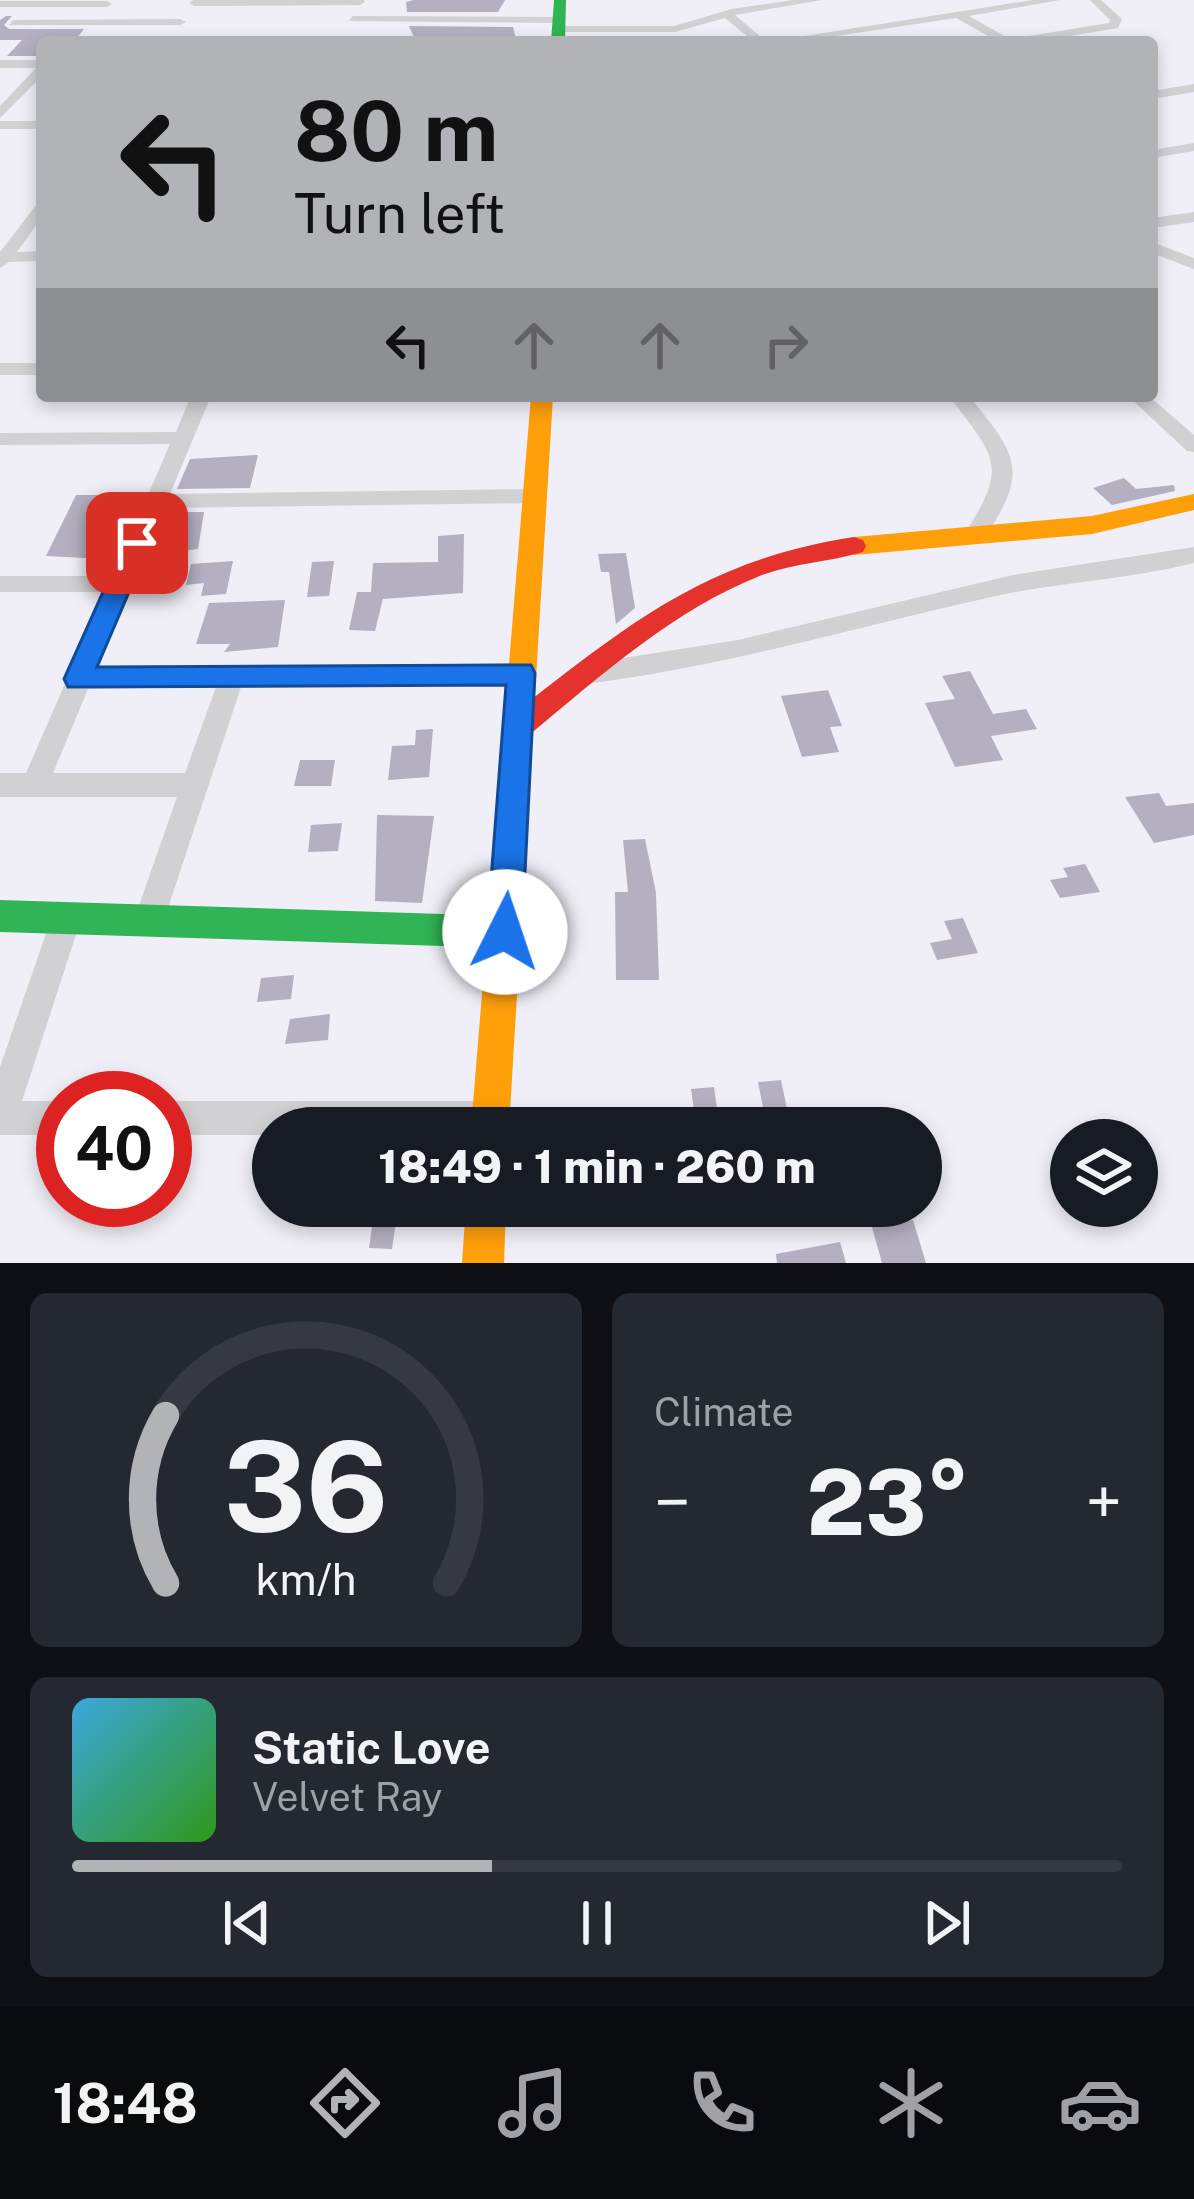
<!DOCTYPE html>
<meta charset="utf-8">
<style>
body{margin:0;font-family:"Public Sans",sans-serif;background:#242831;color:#f1f3f6;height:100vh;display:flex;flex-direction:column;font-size:45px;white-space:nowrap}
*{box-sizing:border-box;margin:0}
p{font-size:39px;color:#9ea1a6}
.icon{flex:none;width:66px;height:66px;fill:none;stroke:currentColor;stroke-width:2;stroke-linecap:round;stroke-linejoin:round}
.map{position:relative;height:1263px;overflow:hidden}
.drawer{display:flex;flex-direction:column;gap:30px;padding:30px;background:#0d0f14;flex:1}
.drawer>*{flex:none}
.top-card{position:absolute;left:36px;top:36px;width:1122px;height:366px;border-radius:12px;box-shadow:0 6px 18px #0003;background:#b2b3b7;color:#111;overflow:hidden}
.controls{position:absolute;left:1050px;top:1119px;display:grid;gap:24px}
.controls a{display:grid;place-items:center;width:108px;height:108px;border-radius:50%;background:#171b24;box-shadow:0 6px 18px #0003;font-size:60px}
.speed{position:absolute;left:36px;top:1071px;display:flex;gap:24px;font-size:60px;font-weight:700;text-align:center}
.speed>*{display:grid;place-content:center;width:156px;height:156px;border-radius:50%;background:#171b24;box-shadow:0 6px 18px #0003;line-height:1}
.speed .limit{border:18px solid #d22;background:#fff;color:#111}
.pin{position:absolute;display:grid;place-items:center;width:102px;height:102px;color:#fff;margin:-51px;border-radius:24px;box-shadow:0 6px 18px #0006}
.me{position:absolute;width:132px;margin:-66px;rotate:4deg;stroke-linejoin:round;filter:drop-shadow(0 0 9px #0008)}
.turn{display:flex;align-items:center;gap:42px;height:252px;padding:0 60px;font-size:54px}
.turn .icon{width:156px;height:156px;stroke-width:2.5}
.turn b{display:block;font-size:84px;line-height:102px}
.lanes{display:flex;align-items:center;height:114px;padding:0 60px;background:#0003;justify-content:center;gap:60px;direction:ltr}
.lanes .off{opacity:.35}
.big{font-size:90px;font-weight:800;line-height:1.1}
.drawer .card{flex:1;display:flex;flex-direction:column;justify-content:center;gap:18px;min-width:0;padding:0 42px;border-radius:18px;background:#242831}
.drawer .dial{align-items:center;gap:0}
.dial svg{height:312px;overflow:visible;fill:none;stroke:#363941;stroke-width:7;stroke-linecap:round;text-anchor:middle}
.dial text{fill:#f1f3f6;stroke:none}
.song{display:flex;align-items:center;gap:36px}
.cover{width:144px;height:144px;border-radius:18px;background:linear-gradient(135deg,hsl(200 70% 55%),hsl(110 70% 35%))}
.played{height:12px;border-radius:6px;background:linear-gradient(90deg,#b2b3b7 40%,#363941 40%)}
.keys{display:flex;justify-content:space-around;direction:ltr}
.heat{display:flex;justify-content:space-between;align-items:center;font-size:66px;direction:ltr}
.drawer .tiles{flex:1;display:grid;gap:30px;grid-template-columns:1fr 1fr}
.card:last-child{grid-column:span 2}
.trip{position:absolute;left:252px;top:1107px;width:690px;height:120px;border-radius:60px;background:#171b24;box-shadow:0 6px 18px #0003;font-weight:800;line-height:120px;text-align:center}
.dock{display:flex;height:192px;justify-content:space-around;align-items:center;background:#090b0e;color:#9ea1a6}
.dock .icon{width:84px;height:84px}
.dock .selected{color:#b2b3b7}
.dock b{font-size:54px;color:#f1f3f6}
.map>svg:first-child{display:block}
</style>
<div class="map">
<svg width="1194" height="1263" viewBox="0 0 1194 1263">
<rect width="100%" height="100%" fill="#f0eef6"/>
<path fill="#b5b0c1" d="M414 0H505L498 12H407L406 2Z
M6 16H12L4 25 9 29H84L74 42H42V56H7L22 40H0V20Z
M409 26 513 27 516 39 416 42Z
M258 455 250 488 177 489 190 459Z
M1124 478 1136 489 1174 485 1175 491 1112 505 1093 488Z
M76 495H98L93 508 121 506 104 559 46 556Z
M170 512H204L198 549 166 553 170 531H164Z
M464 534 463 593 383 599 375 631 349 630 357 592H371L373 563 438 562V536Z
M626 553 635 608 616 624 609 572H601L598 554Z
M233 561 226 594 201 596 204 583 186 585 191 564Z
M334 561 329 596 307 597 312 562Z
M285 600 278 647 224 652 230 644H196L209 603Z
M970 671 993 714 1026 709 1037 729 991 736 1003 760 955 767 925 703 955 699 942 676Z
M828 690 842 726 830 727 839 752 802 757 781 696Z
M433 729 429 777 388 780 392 746 415 745 416 730Z
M300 760H335L331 786H294Z
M1159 793 1166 806 1194 803V835L1154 843 1125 797Z
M377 815 434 816 422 903 375 901Z
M342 823 338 851 308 852 311 825Z
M645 839 656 893 659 980H616L615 892H628L623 840Z
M1085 864 1100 892 1060 898 1050 880 1068 877 1063 868Z
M963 918 978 953 937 960 930 943 952 939 944 921Z
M294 975 291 999 257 1002 261 978Z
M330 1014 328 1040 285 1044 290 1019Z
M781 1080 791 1128H767L758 1082Z
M714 1087 719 1122 696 1124 691 1089Z
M375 1206 398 1207 392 1249 369 1248Z
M913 1220 926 1263H882L872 1227Z
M840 1242 846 1263H777L776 1254Z"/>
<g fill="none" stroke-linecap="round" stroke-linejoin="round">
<path fill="#d1d0d3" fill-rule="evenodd" d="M193 0H364L365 2 360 5 194 6 189 3Z
M794 0H822L735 15 767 42H754L725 18 675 32H559L553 29 559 26H674L732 9Z
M1033 0H1060L969 16 1010 39 1109 23 1110 20 1090 0H1101L1122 19 1118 28 1033 42H999L956 18 796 42H767Z
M0 1H107L112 4 107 7H0Z
M353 16 559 17 565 20 559 23 349 21Z
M13 20 180 19 186 22 180 25H9Z
M0 60H42V76L0 118V106L36 68H0Z
M1194 84V92L1152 99V91Z
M0 121H42V129H0Z
M1194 143V151L1152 158V150Z
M42 202V217L17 252 42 251V261L9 262 0 268V252L37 204Z
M1194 212V222L1152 228V218Z
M1152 242 1194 258V269L1152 253Z
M0 363H42V375H0Z
M191 396H211L170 494 536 489 547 496 536 503 164 508 96 669 521 663 530 666 533 673 530 680 521 683 241 687 165 917 161 927 150 931 139 927 135 917 177 797H0V773H26L105 592H0V576H113L170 444 0 445V433L176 432ZM216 687 185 773H53L88 689Z
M949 396H969C1019 457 1029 472 983 540L975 543 964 535C1009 464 996 459 949 396Z
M1128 396H1149L1194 435V452L1187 451Z
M1194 547V563C1126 580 1055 582 987 598 853 628 722 667 585 684L576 681 573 674 576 667 585 664 738 640 1013 575Z
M67 902 78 906 82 916 22 1101H63V1135H0V1067L52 916 56 906Z
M165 1101H491L503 1106 508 1118 504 1128H273V1135H165Z"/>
<path fill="#30b455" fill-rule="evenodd" d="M554 0H566L565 42H551Z
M0 900 505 916 517 920 522 932 517 944 505 948 0 932Z"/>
<path fill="#ff9f0a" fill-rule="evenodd" d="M531 396H553L509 1128H471Z
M1194 494V510L1092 534 854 555 842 546 854 537 1092 516Z
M466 1206H506L504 1263H462Z"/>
<path fill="#e5322d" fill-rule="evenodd" d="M854 537 863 540 866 546 863 552C829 562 795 563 762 575 673 610 602 675 529 735L519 738 509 735 504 726 509 717C625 627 703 560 854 537Z"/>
</g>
<path fill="#1a73e8" stroke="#114b97" stroke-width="3" d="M137 534 150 543 97 667 531 665 535 673 522 932 517 944 505 949 492 944 487 932 506 685 68 687 64 679 125 543Z"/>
</svg>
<div class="controls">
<a><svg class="icon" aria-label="layers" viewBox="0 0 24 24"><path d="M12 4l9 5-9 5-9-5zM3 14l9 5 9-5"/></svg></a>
</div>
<div class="speed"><div class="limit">40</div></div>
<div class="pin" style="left:137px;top:543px;background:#d93025"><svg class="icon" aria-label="arrive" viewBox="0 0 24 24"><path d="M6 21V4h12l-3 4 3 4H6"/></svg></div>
<svg class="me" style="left:505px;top:932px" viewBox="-20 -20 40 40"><circle r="19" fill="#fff"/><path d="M0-13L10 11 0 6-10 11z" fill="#1a73e8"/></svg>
<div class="trip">18:49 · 1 min · 260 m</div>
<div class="top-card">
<div class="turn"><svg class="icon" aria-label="left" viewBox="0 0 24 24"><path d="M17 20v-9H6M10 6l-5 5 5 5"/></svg><div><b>80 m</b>Turn left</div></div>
<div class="lanes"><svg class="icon" aria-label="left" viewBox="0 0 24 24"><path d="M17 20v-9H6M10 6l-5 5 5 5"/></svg><svg class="icon off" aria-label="ahead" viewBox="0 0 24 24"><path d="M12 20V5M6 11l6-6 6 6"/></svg><svg class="icon off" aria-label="ahead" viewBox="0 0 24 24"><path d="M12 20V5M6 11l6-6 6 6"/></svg><svg class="icon off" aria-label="right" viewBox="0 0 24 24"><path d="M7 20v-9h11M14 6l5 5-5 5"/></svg></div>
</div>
</div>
<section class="drawer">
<div class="tiles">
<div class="card dial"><svg viewBox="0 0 100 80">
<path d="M14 69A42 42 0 1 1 86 69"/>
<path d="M14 69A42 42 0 0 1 14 26" stroke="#b2b3b7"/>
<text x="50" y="56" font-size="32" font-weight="700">36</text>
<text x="50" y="72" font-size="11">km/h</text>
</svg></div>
<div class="card"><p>Climate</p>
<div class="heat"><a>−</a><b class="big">23°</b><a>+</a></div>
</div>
<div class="card">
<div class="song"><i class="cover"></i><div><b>Static Love</b><p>Velvet Ray</p></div></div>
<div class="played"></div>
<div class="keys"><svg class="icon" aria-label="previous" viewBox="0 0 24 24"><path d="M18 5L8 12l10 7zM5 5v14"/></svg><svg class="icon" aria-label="pause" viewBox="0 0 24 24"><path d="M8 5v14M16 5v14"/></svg><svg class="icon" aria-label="next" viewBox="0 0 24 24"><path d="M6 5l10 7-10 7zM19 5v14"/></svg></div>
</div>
</div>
</section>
<nav class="dock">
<b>18:48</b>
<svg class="icon selected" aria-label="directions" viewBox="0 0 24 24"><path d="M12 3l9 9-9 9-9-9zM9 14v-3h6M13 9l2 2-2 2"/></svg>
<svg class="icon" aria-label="music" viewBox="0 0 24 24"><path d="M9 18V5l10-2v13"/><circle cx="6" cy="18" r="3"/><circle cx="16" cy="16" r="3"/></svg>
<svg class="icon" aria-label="phone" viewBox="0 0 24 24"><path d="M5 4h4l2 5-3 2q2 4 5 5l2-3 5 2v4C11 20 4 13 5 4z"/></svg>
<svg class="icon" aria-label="climate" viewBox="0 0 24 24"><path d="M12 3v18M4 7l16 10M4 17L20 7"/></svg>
<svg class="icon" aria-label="car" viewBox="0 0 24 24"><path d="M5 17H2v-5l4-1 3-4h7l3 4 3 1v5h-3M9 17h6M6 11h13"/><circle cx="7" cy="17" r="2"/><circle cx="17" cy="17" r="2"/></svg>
</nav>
